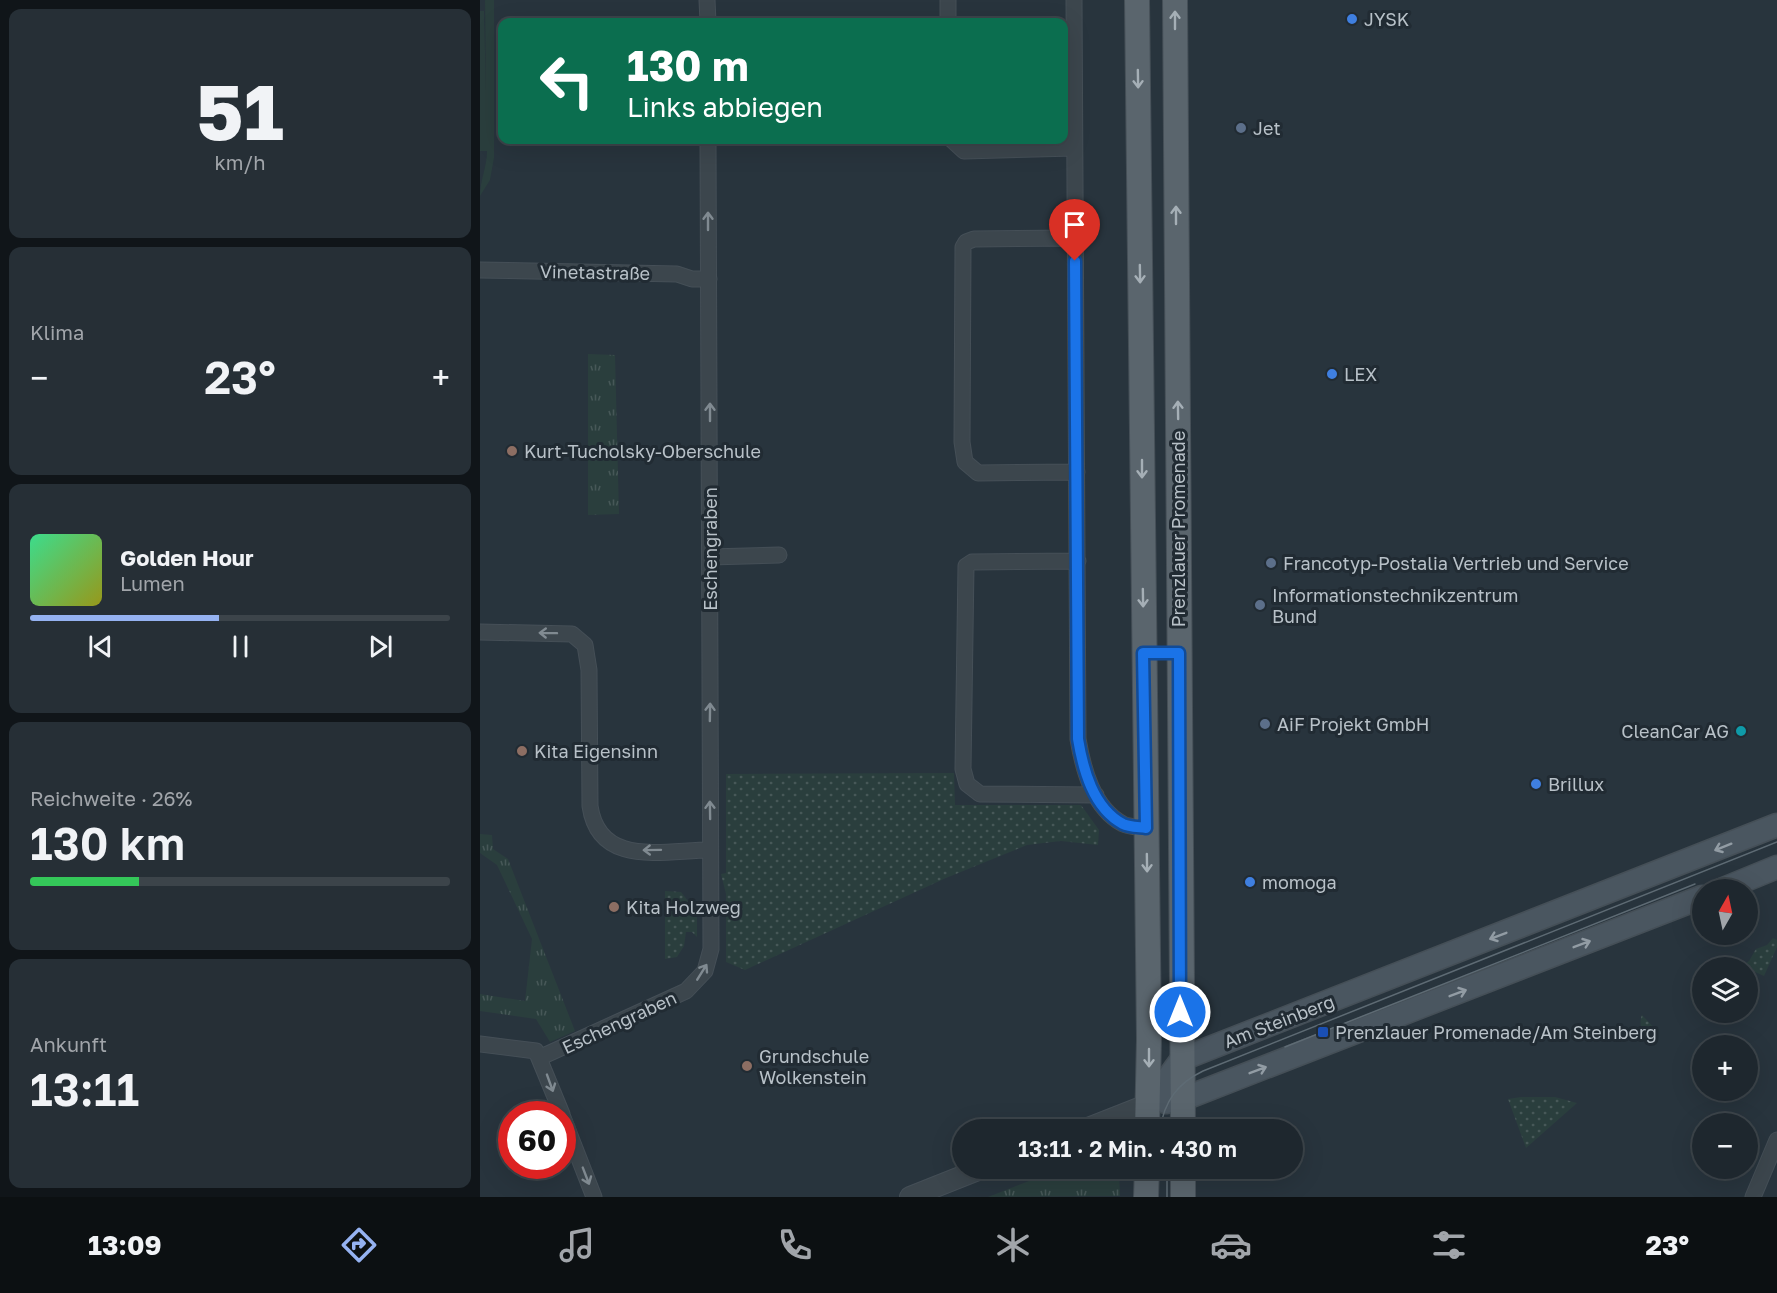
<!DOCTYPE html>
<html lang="de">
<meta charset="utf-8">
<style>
body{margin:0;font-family:"Golos Text",sans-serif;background:#262f36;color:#f1f3f6;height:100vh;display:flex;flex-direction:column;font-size:22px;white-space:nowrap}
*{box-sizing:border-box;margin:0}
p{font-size:20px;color:#a1a5aa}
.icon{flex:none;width:33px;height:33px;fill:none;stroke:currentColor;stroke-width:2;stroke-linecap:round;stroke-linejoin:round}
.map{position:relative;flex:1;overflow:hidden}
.panel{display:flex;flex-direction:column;gap:9px;padding:9px;background:#101519;width:480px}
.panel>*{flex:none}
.banner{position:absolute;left:18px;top:18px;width:570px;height:126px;border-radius:12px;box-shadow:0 6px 24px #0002,0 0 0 2px #3c444a;background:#0b6e4f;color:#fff;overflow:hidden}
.needle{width:39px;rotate:9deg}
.fabs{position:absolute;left:1212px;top:879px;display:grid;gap:12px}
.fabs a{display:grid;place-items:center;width:66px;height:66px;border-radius:50%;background:#1e272e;box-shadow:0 6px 24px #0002,0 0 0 2px #3c444a;font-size:30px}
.speed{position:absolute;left:18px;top:1101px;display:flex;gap:12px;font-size:30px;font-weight:700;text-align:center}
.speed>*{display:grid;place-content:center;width:78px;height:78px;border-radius:50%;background:#1e272e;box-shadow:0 6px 24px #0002,0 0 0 2px #3c444a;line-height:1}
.speed .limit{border:9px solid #d22;background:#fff;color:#111}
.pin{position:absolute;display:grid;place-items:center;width:51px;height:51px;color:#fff;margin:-62px -26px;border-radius:50% 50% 50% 0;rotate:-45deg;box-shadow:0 0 6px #0007}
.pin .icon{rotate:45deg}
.me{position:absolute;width:66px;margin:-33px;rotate:0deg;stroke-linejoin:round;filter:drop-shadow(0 0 4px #0008)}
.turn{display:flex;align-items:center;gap:21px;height:126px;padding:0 30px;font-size:27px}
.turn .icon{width:78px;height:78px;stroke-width:2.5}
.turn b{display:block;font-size:42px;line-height:51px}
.big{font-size:45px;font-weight:600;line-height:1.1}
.panel .card{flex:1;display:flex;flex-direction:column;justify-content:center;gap:9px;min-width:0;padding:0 21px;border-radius:12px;background:#262f36}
.panel .dial{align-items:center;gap:0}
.dial b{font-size:78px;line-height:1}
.song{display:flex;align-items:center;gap:18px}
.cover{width:72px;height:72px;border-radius:9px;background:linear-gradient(135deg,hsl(150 70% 55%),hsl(60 70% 35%))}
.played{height:6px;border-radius:3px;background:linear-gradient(90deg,#95b2f1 45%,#3c444a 45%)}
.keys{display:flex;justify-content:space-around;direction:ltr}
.heat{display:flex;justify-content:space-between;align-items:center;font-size:33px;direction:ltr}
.charge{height:9px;border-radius:4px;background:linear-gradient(90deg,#34c759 26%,#3c444a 0)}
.trip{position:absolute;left:472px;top:1119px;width:351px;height:60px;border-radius:30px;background:#1e272e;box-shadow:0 6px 24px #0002,0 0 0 2px #3c444a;font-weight:600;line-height:60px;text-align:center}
.tab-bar{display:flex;height:96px;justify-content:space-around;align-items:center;background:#0c1012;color:#a1a5aa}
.tab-bar .icon{width:42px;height:42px}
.tab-bar .active{color:#95b2f1}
.tab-bar b{font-size:27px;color:#f1f3f6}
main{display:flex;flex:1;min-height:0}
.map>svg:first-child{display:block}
</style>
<main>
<section class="panel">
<div class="card dial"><b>51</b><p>km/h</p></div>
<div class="card"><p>Klima</p>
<div class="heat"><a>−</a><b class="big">23°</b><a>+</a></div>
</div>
<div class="card">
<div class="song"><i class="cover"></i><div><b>Golden Hour</b><p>Lumen</p></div></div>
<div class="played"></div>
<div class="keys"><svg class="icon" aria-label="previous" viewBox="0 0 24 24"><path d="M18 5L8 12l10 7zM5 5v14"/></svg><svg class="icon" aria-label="pause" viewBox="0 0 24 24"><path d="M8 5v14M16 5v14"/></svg><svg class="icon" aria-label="next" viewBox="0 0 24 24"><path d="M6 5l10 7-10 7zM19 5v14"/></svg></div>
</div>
<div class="card"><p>Reichweite · 26%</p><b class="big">130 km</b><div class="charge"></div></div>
<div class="card"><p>Ankunft</p><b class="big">13:11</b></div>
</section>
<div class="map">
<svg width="1297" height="1197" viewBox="0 0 1297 1197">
<defs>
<pattern id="grass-tufts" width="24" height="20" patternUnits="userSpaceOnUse" patternTransform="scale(1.5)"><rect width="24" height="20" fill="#2a3e3d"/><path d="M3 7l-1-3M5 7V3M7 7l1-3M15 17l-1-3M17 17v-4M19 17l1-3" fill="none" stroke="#475858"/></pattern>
<pattern id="park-dots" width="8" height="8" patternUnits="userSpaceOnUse" patternTransform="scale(1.5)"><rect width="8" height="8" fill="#2a3e3d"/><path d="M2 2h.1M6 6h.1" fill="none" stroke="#475858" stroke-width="1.8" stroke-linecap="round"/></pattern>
</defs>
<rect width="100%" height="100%" fill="#28343d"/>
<path fill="url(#grass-tufts)" d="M108 354 135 355 139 514 108 515Z
M0 834 12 835 13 849 28 859 95 1031 70 1042 56 1019 0 1011V994L45 1001 52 939 17 865 0 853Z
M580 1169H639L640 1196 508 1197Z"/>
<path fill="url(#park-dots)" d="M474 773 475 805H601L619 830 618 845 581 841 547 845 466 878 265 970 246 962V894L241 874 246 873V774Z
M185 891 201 892 208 901 217 902V937L212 932H206L204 946 197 957 185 959Z
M1293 938 1297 940V947L1284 976 1262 966 1269 961 1276 949 1287 945Z
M1162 1015 1178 1032 1166 1043C1161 1039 1159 1021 1162 1015Z
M1041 1097H1075L1097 1103 1046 1148 1028 1099Z"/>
<path fill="#2a3e3d" d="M5 0H14V158L10 180 0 196C0 180 7 167 7 151H0V11H4L6 92Z"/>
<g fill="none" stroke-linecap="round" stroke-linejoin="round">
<defs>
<path id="minor" d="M227 0 228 22
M594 0 598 739C603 769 613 808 643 824 649 827 659 827 666 828
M468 22V0
M472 140 484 151 594 148
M595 238 494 239 486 242 483 247 482 442 485 462 498 473 597 472
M0 270 197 274 212 279H229
M230 557 299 555
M598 561 492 562 486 566 483 769 487 784 500 794 616 795
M0 632 92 634 105 645 109 670 110 806C119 868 184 850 230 850
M0 1044 56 1051 82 1114
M61 1057 206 991 225 971 231 949 228 140
M82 1115 114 1197
M1273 1197 1297 1140"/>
<path id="tertiary" d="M603 1130 669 1104
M430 1197 503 1168"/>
<path id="secondary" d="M1241 890 1297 867
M686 1102 711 1096 1222 897
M669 1104 702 1059 1297 825"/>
<path id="primary" d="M657 0 669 1039 667 1130
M695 0 703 1130
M666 1197 667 1168
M703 1197V1168"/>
</defs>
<use href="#minor" stroke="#454f57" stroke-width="17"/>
<use href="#tertiary" stroke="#454f57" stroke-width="22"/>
<use href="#secondary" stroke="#454f57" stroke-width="25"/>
<use href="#primary" stroke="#454f57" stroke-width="26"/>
<use href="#minor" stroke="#3c464d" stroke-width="15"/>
<use href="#tertiary" stroke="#3c464d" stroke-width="20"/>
<use href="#secondary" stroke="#4a5660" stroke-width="22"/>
<use href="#primary" stroke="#5a656d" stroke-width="24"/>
<path stroke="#5e6b74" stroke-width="1.5" d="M805 1047 1215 884
M680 1130C684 1101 698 1083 723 1071L1297 842
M687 1168V1197"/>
</g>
<defs><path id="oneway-shaft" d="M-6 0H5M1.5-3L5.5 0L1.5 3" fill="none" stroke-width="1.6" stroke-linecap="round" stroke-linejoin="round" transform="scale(1.5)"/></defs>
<g stroke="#a5afb6">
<use href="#oneway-shaft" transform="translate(695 20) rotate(-90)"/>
<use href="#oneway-shaft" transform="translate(658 79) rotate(89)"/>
<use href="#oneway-shaft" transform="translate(696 215) rotate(-90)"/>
<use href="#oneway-shaft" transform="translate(660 274) rotate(89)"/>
<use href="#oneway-shaft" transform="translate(698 410) rotate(-91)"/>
<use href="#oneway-shaft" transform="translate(662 469) rotate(90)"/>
<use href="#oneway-shaft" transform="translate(663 598) rotate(89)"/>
<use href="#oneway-shaft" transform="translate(667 863) rotate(89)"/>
<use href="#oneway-shaft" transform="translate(669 1058) rotate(90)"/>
</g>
<g stroke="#808a91">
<use href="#oneway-shaft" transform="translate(228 221) rotate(-90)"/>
<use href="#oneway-shaft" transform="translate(230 412) rotate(-90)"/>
<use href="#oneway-shaft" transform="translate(68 633) rotate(-179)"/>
<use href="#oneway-shaft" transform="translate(230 712) rotate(-89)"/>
<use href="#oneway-shaft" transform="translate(230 810) rotate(-91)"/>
<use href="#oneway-shaft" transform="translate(172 850) rotate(179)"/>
<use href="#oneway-shaft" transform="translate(222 972) rotate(-58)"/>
<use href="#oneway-shaft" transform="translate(70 1083) rotate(70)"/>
<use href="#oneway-shaft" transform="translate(106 1176) rotate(69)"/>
</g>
<g stroke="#929ca4">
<use href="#oneway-shaft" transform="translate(1243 847) rotate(158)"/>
<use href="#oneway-shaft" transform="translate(1018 936) rotate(159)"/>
<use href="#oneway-shaft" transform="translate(1102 944) rotate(-21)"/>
<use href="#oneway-shaft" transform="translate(978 993) rotate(-21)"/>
<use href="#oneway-shaft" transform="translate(778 1070) rotate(-21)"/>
</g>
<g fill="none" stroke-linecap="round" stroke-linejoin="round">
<defs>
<path id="route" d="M595 261 598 739C603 769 613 808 643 824 649 827 659 827 666 828L663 653H699L700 1012"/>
</defs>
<use href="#route" stroke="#114b97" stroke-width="15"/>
<use href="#route" stroke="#1a73e8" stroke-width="10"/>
</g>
<g fill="#3f7fe0" stroke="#212b33" stroke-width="2">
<circle cx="872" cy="19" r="6"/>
<circle cx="852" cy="374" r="6"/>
<circle cx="1056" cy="784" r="6"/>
<circle cx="770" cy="882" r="6"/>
</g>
<g fill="#5c6f8a" stroke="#212b33" stroke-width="2">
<circle cx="761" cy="128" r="6"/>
<circle cx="791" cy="563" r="6"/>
<circle cx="780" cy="605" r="6"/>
<circle cx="785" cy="724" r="6"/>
</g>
<g fill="#8d6e63" stroke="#212b33" stroke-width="2">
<circle cx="32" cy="451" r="6"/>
<circle cx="42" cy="751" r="6"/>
<circle cx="134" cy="907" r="6"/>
<circle cx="267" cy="1066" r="6"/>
</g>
<circle fill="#0f9aa8" stroke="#212b33" stroke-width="2" cx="1261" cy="731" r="6"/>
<rect fill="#1a4fb4" stroke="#212b33" stroke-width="2" x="837" y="1026" width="12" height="12" rx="3"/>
<g text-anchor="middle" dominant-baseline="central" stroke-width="6" stroke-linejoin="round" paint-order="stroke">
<g font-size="18" fill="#b8c1c8" stroke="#212b33" text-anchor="start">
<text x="884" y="19">JYSK</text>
<text x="773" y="128">Jet</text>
<text x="864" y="374">LEX</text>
<text x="44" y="451">Kurt-Tucholsky-Oberschule</text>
<text x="803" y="563">Francotyp-Postalia Vertrieb und Service</text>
<text x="792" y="595">Informationstechnikzentrum<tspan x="792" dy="21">Bund</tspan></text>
<text x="797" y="724">AiF Projekt GmbH</text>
<text x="1249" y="731" text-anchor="end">CleanCar AG</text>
<text x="54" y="751">Kita Eigensinn</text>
<text x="1068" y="784">Brillux</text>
<text x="782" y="882">momoga</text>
<text x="146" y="907">Kita Holzweg</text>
<text x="855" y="1032">Prenzlauer Promenade/Am Steinberg</text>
<text x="279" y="1056">Grundschule<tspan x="279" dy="21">Wolkenstein</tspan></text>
</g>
<g font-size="18" fill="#b8c1c8" stroke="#212b33">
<text transform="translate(115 272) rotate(1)">Vinetastraße</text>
<text transform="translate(698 529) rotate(-90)">Prenzlauer Promenade</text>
<text transform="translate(230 549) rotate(-90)">Eschengraben</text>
<text transform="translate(799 1021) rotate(-21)">Am Steinberg</text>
<text transform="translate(139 1022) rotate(-25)">Eschengraben</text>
</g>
</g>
</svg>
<div class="fabs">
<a><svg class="needle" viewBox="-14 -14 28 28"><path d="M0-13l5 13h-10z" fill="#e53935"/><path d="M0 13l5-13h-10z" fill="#a1a5aa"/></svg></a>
<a><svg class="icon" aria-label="layers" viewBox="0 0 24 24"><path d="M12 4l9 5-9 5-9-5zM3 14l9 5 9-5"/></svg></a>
<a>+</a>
<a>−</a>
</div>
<div class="speed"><div class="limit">60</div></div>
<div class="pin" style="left:595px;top:261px;background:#d93025"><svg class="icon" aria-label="arrive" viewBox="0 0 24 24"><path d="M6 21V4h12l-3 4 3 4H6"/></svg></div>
<svg class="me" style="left:700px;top:1012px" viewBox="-20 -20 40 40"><circle r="17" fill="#1a73e8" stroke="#fff" stroke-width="3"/><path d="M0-11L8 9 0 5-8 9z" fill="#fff"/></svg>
<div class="trip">13:11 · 2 Min. · 430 m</div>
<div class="banner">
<div class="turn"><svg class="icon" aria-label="left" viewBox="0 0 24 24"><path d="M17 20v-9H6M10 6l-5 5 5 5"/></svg><div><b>130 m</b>Links abbiegen</div></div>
</div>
</div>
</main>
<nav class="tab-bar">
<b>13:09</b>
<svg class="icon active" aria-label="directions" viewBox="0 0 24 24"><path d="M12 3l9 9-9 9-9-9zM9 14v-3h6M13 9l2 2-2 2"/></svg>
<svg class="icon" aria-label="music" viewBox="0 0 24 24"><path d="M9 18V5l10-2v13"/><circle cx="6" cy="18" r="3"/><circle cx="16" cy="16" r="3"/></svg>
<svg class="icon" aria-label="phone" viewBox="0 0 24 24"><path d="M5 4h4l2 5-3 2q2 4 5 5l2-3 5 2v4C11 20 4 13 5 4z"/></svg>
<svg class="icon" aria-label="climate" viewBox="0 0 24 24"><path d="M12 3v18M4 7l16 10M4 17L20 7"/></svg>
<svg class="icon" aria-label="car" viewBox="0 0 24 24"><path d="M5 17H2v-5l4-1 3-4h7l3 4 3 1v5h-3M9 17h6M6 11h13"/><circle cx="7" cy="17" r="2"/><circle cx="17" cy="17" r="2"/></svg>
<svg class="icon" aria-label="filters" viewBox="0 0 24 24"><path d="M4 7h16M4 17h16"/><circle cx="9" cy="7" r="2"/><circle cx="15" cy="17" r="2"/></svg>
<b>23°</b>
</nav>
